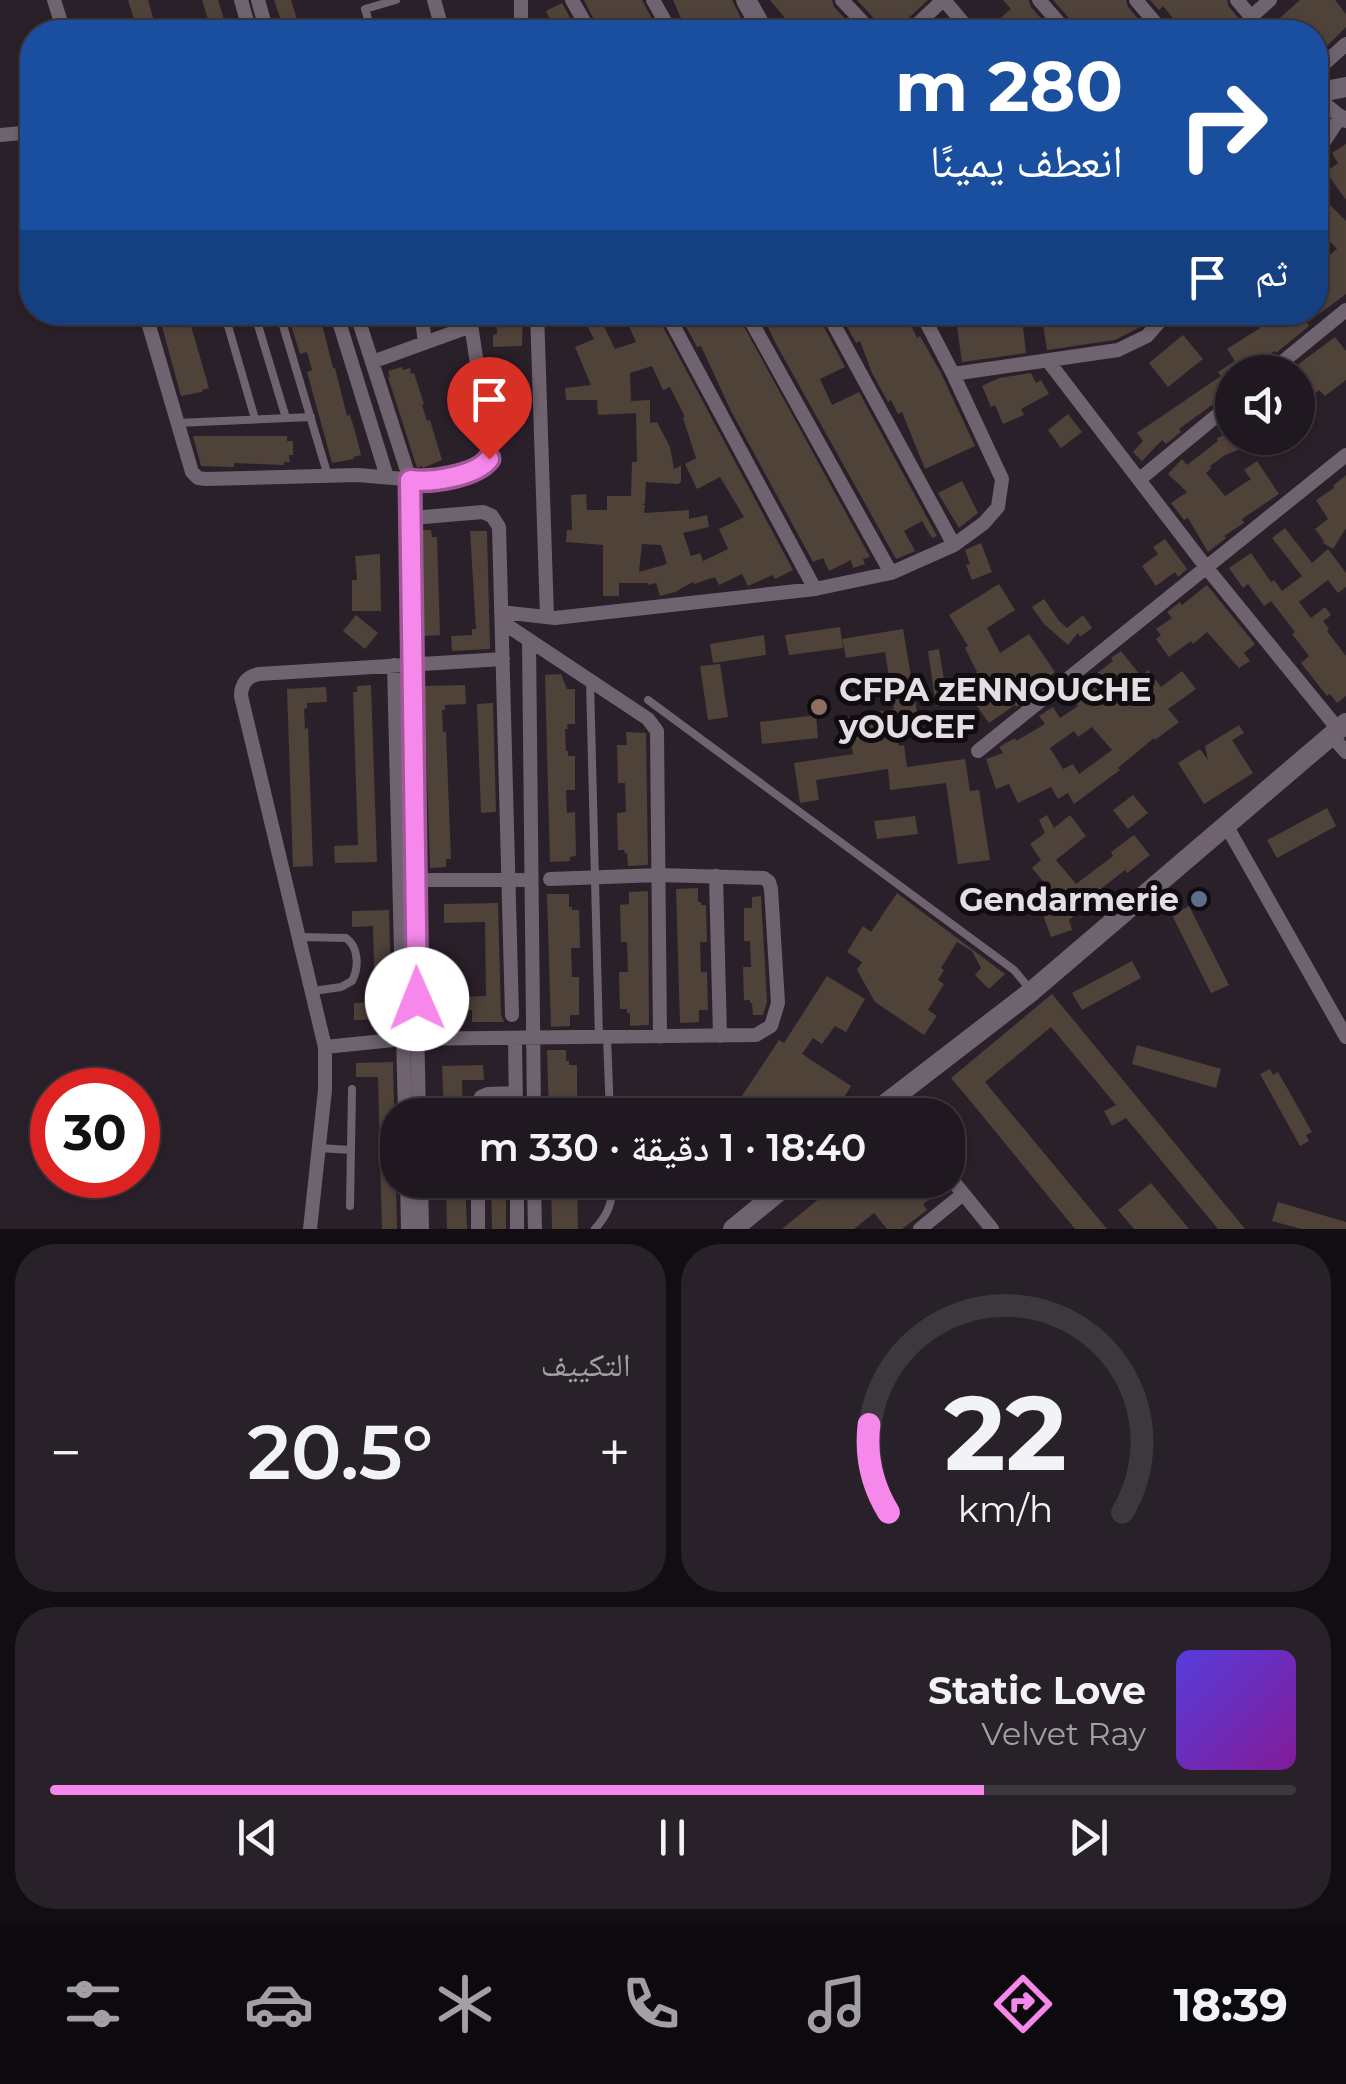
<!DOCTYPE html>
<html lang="ar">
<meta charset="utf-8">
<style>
body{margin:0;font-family:Montserrat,"Noto Naskh Arabic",sans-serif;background:#282129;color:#f1f3f6;direction:rtl;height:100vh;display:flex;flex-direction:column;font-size:38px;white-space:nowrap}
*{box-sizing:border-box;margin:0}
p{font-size:32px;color:#a2a0a5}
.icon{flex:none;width:55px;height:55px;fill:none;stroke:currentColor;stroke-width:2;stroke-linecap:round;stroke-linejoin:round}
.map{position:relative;height:1229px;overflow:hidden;direction:ltr}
.drawer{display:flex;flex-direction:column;gap:15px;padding:15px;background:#120d12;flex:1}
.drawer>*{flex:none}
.top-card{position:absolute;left:20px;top:20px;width:1308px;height:305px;border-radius:40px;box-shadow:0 2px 8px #0004,0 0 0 2px #3d373e;direction:rtl;background:#1a4fa0;color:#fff;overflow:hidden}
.controls{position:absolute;left:1215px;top:355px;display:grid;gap:20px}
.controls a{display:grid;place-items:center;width:100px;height:100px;border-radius:50%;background:#201820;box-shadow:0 2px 8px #0004,0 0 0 2px #3d373e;font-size:50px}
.speed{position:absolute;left:30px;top:1068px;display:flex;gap:20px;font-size:50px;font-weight:700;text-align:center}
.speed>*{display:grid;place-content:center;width:130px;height:130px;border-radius:50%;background:#201820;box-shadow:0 2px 8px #0004,0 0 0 2px #3d373e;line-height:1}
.speed .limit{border:15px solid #d22;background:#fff;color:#111}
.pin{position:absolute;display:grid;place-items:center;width:85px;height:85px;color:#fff;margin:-102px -42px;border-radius:50% 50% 50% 0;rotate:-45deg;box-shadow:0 0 10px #0007}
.pin .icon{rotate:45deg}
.me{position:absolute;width:110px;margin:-55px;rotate:359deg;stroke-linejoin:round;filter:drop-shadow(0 0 8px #0008)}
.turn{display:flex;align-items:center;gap:35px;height:210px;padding:0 40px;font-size:45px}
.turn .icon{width:130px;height:130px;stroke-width:2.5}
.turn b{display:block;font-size:70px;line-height:85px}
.then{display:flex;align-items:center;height:95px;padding:0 40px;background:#0003;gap:20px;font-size:38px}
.big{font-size:75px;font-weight:600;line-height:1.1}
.drawer .card{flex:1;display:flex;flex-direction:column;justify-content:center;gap:15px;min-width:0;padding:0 35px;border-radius:40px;background:#282129}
.drawer .dial{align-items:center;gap:0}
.dial svg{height:260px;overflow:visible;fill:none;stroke:#3d373e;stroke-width:7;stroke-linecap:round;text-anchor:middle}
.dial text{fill:#f1f3f6;stroke:none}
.song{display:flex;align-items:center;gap:30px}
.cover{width:120px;height:120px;border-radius:15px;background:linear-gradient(135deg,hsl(250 70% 55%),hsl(290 70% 35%))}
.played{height:10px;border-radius:5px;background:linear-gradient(90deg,#f788eb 75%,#3d373e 75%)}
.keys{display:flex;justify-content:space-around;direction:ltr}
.heat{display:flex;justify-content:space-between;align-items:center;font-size:55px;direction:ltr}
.drawer .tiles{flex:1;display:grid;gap:15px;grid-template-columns:1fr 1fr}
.card:last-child{grid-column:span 2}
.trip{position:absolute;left:380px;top:1098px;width:585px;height:100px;border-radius:40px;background:#201820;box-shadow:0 2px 8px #0004,0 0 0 2px #3d373e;font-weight:600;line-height:100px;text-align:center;direction:rtl}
.tab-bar{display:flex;height:160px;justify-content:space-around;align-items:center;background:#0d0a0d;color:#a2a0a5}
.tab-bar .icon{width:70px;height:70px}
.tab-bar .selected{color:#f788eb}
.tab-bar b{font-size:45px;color:#f1f3f6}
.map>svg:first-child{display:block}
</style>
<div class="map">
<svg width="1346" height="1229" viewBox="0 0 1346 1229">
<rect width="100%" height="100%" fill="#2a202a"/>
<path fill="#4f4239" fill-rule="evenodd" d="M128 0H148L157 32H138Z
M202 0H218L228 32H212Z
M274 0H291L301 32H285Z
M584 0H642L659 32H640L636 23 613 32H600Z
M673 0H732L748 32H687Z
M770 0H832L834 7 858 32H788L780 21 785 18Z
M857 0H928L902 24 899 32H882L880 25Z
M1003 0H1029L1031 7 1053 32H984L1011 9Z
M1053 0H1126L1128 7 1150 32H1077L1075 25Z
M1150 0H1227L1229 7 1251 32H1184L1163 6 1159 10Z
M1300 0H1335L1346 14V27L1315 58V32H1274L1272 25Z
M562 3 578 32H532L551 22 546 11Z
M1346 144V200L1326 172 1338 163 1332 153Z
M1330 205 1346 221V294L1307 323 1309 326 1276 353 1275 351 1242 372H1232V382L1219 391 1223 397 1179 429 1181 432 1166 444 1162 440 1142 461 1133 452 1143 441 1137 433 1221 376 1218 372 1235 361 1227 349 1260 328 1254 317 1261 312H1315V267L1337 249 1315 226V220Z
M158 312H187L209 388 202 390V392L181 396Z
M287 312H319L333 368H335L347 416 350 415 355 431 361 455 353 457 354 459 332 463 307 372 312 370 307 352 300 354Z
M496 312H523L522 346 493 347V335L497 334Z
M559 312H597L615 349 636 342 629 326 636 323 631 312H655L793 570 775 579 773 575 748 586 742 574 719 585 715 577 694 584 693 582 675 592 660 596 656 583 648 585V583H619V596H603V545L566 542 567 530H572L571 495 586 494 587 510H607V496H631L632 462H637L636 413 598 415 597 400H566L565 388 591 385 575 347 594 339 583 318 563 325ZM652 366 663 390 670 387 685 417 683 418 696 458 685 464 697 489 720 477 744 517 719 529 728 549 703 561 700 553 691 556 683 533 709 527 707 515 689 519V510L644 513 645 505H642L645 503 646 482 678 484 681 482V465L674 469 670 447 657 422 650 423V400L631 401 630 373ZM642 544 661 545 667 564 639 572Z
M678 312H736L870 557 863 559 865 564 853 568 851 560 829 571 823 558 813 562 730 409 701 346 697 347Z
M761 312H816L845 367 820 379 832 405 859 392 937 536 932 538 922 521 904 531 915 551 896 559 776 344Z
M839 312H905L917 338 920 336 941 373 975 446 925 469 902 412 898 414 891 400 888 402 872 373 860 341 856 343Z
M955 312H1081L1082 325 1128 319 1127 314 1153 313 1140 327 1115 340 1047 350 1043 324 1023 326 1026 353 962 362Z
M1183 335 1203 359 1168 387 1149 363Z
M1335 337 1346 351V380L1325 396 1319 390 1298 407V372H1288Z
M402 367 403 370 410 368 411 374 414 373 424 404 422 405 427 421 430 420 442 460 423 468 422 466 417 468 388 377H390L388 371Z
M1031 373 1036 383 1041 380 1049 394 1021 409 1024 415 1003 424 995 405 991 407 982 386 999 378Z
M1068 414 1082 432 1061 448 1048 430Z
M1232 432V438H1267L1248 451 1245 447 1225 455 1210 466 1211 468 1206 473 1225 496 1251 479 1244 470 1257 461 1279 494 1242 519 1244 523 1224 536 1226 538 1208 552 1188 518 1184 520 1171 503 1187 492 1168 474 1182 459 1187 465 1218 441 1217 438Z
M193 436H287V441H293V455H289L290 462H284V465L234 463V467L201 466Z
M1346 475V528L1333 549 1323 543 1324 541 1315 529 1328 519 1316 500 1334 488 1333 486Z
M962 481 978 513 959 528 938 493Z
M1285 528 1312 563 1328 549 1346 573V587L1338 593 1328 580 1299 602 1311 618 1325 607 1331 615 1323 621 1329 629 1327 631 1346 656V696L1337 703 1330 694 1327 696 1301 663 1309 656 1292 634 1295 632 1271 601 1264 606 1248 584 1243 588 1229 568 1251 553 1271 582 1274 580 1282 591 1302 576 1272 538Z
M423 530H431L432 537H437L440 635 424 636Z
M470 531H487L490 649 452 651 451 636 472 635V629H476Z
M1165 539 1187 569 1178 577 1175 572 1156 586 1142 566 1158 554 1153 547Z
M981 543 992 572 972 580 966 565 970 564 965 550Z
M380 554 381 611H352V580H357L355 556Z
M999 584 1015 610 987 628 1000 653 1029 634 1055 672 1026 692 1030 696 1016 707 1015 705 989 723 961 684 977 672 965 648 968 646 949 615Z
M1207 585 1255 644 1244 653 1250 661 1239 668 1207 632 1193 644 1191 641 1169 657 1156 639 1161 635 1156 629 1172 618 1167 612 1180 602 1182 605Z
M1044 599 1059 621 1067 628 1083 615 1092 628 1080 637 1078 633 1068 645 1044 624 1032 607Z
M356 615 378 633 365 649 343 631Z
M840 627 843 648 789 655 785 635Z
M903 629 917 712 895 716 885 652 846 658 842 639Z
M764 635 766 655 713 663 710 644Z
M939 649 948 705 936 706 928 651Z
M1121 651 1141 676 1148 670 1161 687 1182 671 1196 689 1168 709 1179 722 1155 740 1154 738 1118 768 1120 770 1074 804 1068 793 1058 799 1051 787 1018 803 1009 784 996 789 986 759 1003 753 999 747 1004 744 1015 738 1016 741 1045 724 1039 716 1053 707 1060 718 1078 706 1070 695 1094 680 1092 677 1113 661 1111 658ZM1092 727 1112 750 1079 774 1073 764 1063 769 1050 748 1074 731 1078 737Z
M720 664 728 717 708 720 700 666Z
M561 674 567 689H575V724H567L568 729H565L566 751H568V756H575V790H566L567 813 575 812 576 856 570 857V861L550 862 545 675Z
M371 685 377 862 335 863 334 846 358 845 353 692H357V686Z
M465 685 466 704 445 705V710H442L443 732H446L451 859H446V867L430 868 424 686Z
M326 687 327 702 307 703V708L304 709 305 729 308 728 313 866 293 867 287 689Z
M493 703 496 812 481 813 477 704Z
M894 709 899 746 904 745 907 767 965 759 970 791 979 790 990 860 958 864 946 783 890 790 888 769 816 780 819 800 800 803 794 763 853 754 847 717Z
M816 715 818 738 762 744 760 722Z
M1239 725 1244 733 1232 740 1253 773 1204 804 1178 763 1200 749 1208 760 1205 746Z
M626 732 646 733 648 865 628 866 627 853H625L624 850H618L617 813 626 812 625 783H618L617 745H627Z
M1133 795 1148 813 1128 829 1113 810Z
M1327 808 1336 826 1277 858 1267 840Z
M1047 815 1054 828 1070 815 1086 836 1056 860 1076 884 1113 856 1111 852 1134 835 1150 855 1127 873 1125 870 1088 899 1090 902 1069 920 1072 930 1051 937 1042 912 1063 905 1032 868 1041 860 1030 844 1045 833 1039 820Z
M915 816 918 834 877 839 874 821Z
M698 888V902H701V905H706L707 942H700L701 972H707L708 1010H699V1022L680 1023 676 889Z
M648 891 649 1025 630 1026V1013H627V1009H620L619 972H628L627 942H621L620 905 629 904V892Z
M897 893 1005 974 989 989 975 975 981 968 972 951 957 942 941 968 944 970 938 980 944 984 928 1010 937 1016 924 1035 875 1002 857 970 862 962 847 952 863 926 871 932Z
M547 894H569V907H572V910H579L580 948H571L572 977H579V1015H570V1026L551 1027Z
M761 896 767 1002 763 1015H753L752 1003H750V1000H744L743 967H751L750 941H744V908H752V897Z
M498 903 501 1015 504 1022H472V1010H457V997L486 996 485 922 444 923V904Z
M1189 906 1229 985 1211 993 1172 915Z
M389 910 392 1019 354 1020V1003L375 1002 373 926 352 927V911Z
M1132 961 1141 978 1082 1010 1072 993Z
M827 976 865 999 846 1032 835 1026 822 1044 813 1038 802 1054 851 1086 833 1115H756L738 1102 779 1040 784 1043Z
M1052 994 1132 1091 1245 1229H1218L1126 1118 1112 1126 1104 1111 1116 1105 1051 1027 985 1082 1107 1229H1075L972 1103 951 1078Z
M1137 1045 1221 1069 1216 1088 1132 1064Z
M547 1050H566V1061H569V1065H577V1100H570L568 1115H549Z
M393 1062 397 1229H382L378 1077H356V1063Z
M483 1065 484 1080H462L463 1115H444L442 1066Z
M1270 1069 1273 1075 1278 1072 1312 1132 1306 1135 1309 1141 1300 1146 1260 1074Z
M446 1180H465L467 1229H447Z
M491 1180H506V1229H492Z
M551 1180H569V1189L577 1188 578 1229H552Z
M842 1180H939L945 1189 923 1204 927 1210 902 1229H887L874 1213 854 1229H782Z
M1151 1183 1189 1229H1134L1118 1210Z
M1278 1202 1346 1222V1229H1301L1272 1221Z"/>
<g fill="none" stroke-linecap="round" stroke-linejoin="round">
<path stroke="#6e636e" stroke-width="8" d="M372 32 365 9 396 0
M224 312 255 419
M254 312 286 418
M279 312 328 476
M177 423 311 417
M590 682 599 1038
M648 700 1014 970 1030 989
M300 937 346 938C359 947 359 968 352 981L341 987 313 991
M607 1037 610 1115
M319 1148 351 1150
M350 1206 352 1089
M595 1229C609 1213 613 1202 612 1180"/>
<path stroke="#6e636e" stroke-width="14" d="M54 0 64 32
M241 0 250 32
M258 0 267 32
M434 0 443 32
M521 0V32
M572 0 590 32
M653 0 671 32
M842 0 872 32
M944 0 971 32
M1039 0 1067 32
M1136 0 1163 32
M1237 0 1264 32
M1252 16 1270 0
M909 32 943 0
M1315 72 1346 44
M1315 96 1346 121
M0 135 32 132
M1315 155 1341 116
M145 312 192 472 198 478 206 479 358 475 428 481 481 468 489 459 490 451 471 324
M336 312 387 477
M356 312 410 480 412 518
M421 312 425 343
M537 312 547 617
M666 312 815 589
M746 312 891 573
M827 312 954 545
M1048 361 1206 567 1338 729
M372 362 466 328 473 322 474 312
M1270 372 1346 310
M953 374 1118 350 1147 336 1168 312
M1140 479 1232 403
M501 612 555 618 815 589 891 573 954 545 984 523 998 507 1002 479 953 374 921 312
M502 622 648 719 657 731 660 1037
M529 641 534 1115
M394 665 405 1115
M1331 735 1346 752
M978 751 1346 455
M1226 825 1346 1037
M716 876 720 1036
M405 880H531
M515 1038 516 1115
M325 1047 403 1039 756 1035 771 1026 778 1003 771 889 769 882 764 878 659 875 550 879
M419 1115 414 880 412 518 483 512 492 516 499 527 512 1015
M478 1115V1103L481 1097 488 1094 516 1093
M948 1175 992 1229
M407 1180 408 1229
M421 1180 422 1229
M478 1180V1229
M517 1180V1229
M534 1180 535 1229
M310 1229 325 1090V1047L241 696C241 684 247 676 259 674L503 659
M920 1229 963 1194"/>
<path stroke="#6e636e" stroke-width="20" d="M746 0 764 32
M1315 93 1346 87
M871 1115 1032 991 1346 723
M733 1229 793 1180"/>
</g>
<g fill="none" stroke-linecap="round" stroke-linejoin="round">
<defs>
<path id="route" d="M417 999 410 480C431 483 476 476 489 459"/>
</defs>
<use href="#route" stroke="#a15899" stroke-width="25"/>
<use href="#route" stroke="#f788eb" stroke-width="18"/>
</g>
<circle fill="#8d6e63" stroke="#100c10" stroke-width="4" cx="819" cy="707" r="10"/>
<circle fill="#5c6f8a" stroke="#100c10" stroke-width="4" cx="1199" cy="899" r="10"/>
<g text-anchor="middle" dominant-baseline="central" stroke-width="10" stroke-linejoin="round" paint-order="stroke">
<g font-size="32" font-weight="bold" fill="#e4dee4" stroke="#100c10" text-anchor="start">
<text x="839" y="689">CFPA zENNOUCHE<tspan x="839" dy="37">yOUCEF</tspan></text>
<text x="1179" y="899" text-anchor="end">Gendarmerie</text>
</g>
</g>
</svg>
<div class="controls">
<a><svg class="icon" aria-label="sound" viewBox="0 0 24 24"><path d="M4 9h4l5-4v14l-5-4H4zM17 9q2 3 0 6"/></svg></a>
</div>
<div class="speed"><div class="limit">30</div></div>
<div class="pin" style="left:489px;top:459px;background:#d93025"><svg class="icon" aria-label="arrive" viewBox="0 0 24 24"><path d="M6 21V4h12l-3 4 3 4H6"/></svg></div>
<svg class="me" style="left:417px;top:999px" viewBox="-20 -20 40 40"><circle r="19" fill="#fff"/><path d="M0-13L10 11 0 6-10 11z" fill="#f788eb"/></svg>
<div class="trip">18:40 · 1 دقيقة · 330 m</div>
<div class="top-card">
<div class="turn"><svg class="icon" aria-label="right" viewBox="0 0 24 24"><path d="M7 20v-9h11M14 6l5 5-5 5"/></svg><div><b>280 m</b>انعطف يمينًا</div></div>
<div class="then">ثم<svg class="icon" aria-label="arrive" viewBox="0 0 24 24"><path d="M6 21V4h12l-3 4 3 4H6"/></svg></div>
</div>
</div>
<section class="drawer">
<div class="tiles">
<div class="card dial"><svg viewBox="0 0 100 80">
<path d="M14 69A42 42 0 1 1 86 69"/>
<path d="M14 69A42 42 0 0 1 8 42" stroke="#f788eb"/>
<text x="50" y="56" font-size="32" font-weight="700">22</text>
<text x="50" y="72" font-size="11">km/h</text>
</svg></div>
<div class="card"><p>التكييف</p>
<div class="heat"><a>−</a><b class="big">20.5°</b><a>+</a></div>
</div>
<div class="card">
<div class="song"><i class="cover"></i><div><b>Static Love</b><p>Velvet Ray</p></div></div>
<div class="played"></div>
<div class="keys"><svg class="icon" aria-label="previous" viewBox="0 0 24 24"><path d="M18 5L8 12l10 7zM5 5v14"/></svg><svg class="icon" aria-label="pause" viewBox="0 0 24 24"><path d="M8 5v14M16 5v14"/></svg><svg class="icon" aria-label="next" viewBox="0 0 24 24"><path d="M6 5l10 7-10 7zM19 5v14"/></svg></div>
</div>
</div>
</section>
<nav class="tab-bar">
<b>18:39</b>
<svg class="icon selected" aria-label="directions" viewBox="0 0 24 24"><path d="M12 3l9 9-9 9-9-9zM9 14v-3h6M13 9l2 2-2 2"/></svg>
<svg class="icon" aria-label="music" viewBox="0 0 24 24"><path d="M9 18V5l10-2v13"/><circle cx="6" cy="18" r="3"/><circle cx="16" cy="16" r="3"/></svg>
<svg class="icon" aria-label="phone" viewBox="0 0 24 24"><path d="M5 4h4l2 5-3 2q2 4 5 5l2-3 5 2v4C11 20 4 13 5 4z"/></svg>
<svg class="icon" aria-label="climate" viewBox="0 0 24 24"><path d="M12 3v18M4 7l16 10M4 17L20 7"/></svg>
<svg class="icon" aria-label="car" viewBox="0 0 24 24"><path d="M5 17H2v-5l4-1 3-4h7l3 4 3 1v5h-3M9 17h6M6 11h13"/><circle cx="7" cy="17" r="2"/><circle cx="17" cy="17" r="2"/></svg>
<svg class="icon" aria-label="filters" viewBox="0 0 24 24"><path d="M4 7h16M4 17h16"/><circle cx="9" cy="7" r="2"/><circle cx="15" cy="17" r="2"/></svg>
</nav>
